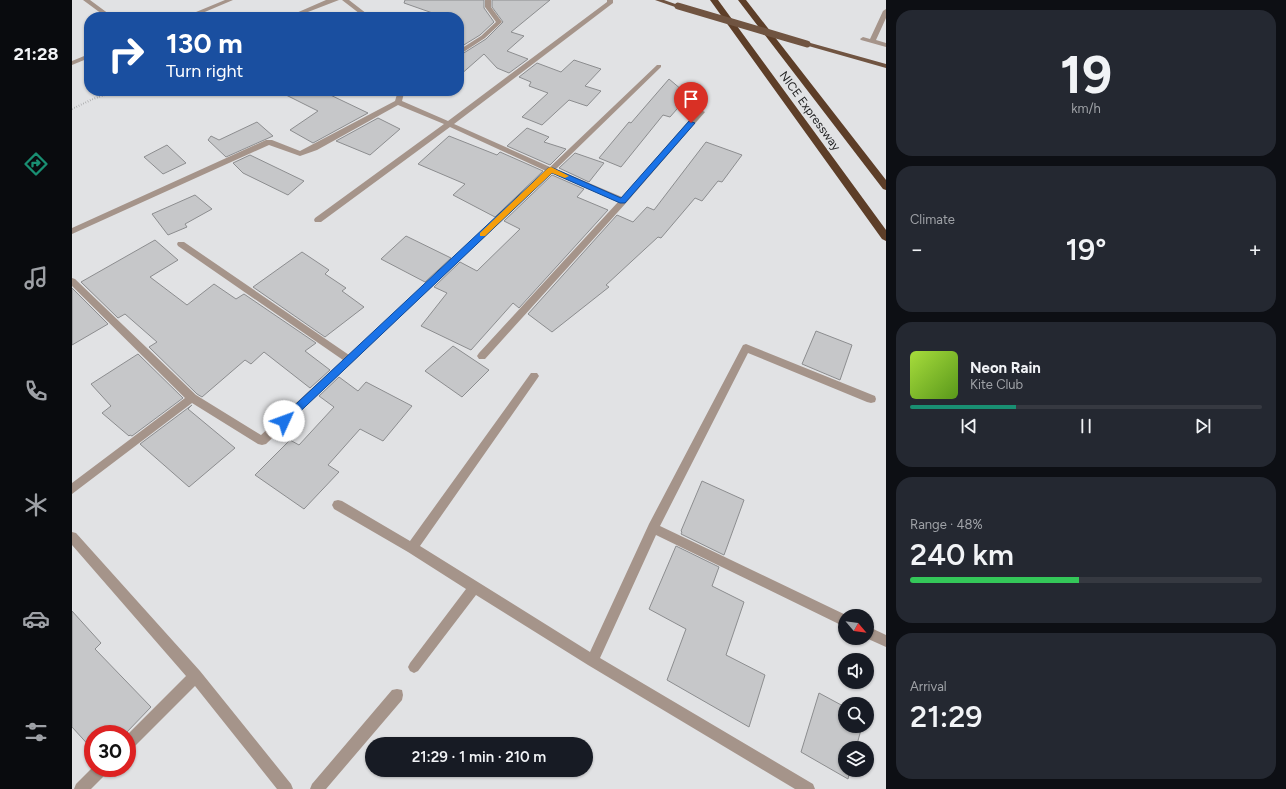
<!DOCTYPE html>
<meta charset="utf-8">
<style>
body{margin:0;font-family:Figtree,sans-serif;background:#242831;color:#f1f3f6;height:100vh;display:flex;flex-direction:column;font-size:15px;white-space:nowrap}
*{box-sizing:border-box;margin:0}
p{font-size:13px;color:#9ea1a6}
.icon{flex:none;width:22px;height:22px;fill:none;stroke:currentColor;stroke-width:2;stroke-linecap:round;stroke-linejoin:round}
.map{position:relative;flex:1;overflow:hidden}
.drawer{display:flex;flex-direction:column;gap:10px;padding:10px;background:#0d0f14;width:400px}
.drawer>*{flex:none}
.guide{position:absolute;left:12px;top:12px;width:380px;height:84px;border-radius:16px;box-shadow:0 1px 3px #0004;background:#1a4fa0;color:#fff;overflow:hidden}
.needle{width:26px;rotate:119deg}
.controls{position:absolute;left:766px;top:609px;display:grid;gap:8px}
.controls a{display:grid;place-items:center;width:36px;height:36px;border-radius:50%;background:#171b24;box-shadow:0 1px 3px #0004;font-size:20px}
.speed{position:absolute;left:12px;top:725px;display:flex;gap:8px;font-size:20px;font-weight:700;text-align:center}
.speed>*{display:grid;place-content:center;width:52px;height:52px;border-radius:50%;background:#171b24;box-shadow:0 1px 3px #0004;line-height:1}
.speed .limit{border:6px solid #d22;background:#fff;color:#111}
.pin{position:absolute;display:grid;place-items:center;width:34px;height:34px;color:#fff;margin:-41px -17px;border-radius:50% 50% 50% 0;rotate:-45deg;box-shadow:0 0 4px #0007}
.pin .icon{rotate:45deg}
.me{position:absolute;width:44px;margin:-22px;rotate:47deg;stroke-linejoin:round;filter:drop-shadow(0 0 3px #0008)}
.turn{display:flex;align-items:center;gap:14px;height:84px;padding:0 16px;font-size:18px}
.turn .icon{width:52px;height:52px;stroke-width:2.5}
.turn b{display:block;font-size:28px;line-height:34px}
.big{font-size:30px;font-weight:600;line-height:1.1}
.drawer .widget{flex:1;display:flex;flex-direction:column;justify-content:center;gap:6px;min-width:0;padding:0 14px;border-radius:16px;background:#242831}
.drawer .dial{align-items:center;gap:0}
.dial b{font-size:52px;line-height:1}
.song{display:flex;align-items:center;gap:12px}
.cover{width:48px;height:48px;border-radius:6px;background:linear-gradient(135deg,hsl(80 70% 55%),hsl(90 70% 35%))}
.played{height:4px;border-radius:2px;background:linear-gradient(90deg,#198f72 30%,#363941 30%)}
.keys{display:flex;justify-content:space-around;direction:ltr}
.heat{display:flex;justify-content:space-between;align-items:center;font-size:22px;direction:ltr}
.charge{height:6px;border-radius:3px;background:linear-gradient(90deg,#34c759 48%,#363941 0)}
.trip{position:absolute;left:293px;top:737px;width:228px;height:40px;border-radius:20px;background:#171b24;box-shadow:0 1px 3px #0004;font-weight:600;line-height:40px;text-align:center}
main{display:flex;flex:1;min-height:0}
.tab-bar{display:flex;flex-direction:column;width:72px;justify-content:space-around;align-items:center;background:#090b0e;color:#9ea1a6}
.tab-bar .icon{width:28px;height:28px}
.tab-bar .on{color:#198f72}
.tab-bar b{font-size:18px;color:#f1f3f6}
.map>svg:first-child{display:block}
</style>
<main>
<nav class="tab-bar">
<b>21:28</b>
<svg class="icon on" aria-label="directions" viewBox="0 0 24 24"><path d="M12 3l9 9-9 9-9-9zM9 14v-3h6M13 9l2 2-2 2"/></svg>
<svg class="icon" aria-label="music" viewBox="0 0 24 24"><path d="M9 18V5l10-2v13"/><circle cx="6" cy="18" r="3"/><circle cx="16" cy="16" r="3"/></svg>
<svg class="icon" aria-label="phone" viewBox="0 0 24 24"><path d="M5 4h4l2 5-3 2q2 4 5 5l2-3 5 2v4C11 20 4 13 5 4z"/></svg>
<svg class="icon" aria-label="climate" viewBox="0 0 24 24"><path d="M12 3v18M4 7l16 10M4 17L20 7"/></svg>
<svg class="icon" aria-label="car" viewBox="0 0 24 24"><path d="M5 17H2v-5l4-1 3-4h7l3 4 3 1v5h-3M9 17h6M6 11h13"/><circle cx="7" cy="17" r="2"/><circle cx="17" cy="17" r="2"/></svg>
<svg class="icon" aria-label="filters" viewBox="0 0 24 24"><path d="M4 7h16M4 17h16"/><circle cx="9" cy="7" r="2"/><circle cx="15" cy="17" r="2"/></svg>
</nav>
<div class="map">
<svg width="814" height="789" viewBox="0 0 814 789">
<rect width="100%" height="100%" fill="#e1e2e4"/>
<path fill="#c6c7c9" stroke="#8c8d8f" d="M333 0H412V8L422 22 408 35 387 48V17H372L332 3Z
M420 0H478L439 32 452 36 435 51 456 59 437 73 425 68 412 54 387 76V56L414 39 431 22 420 7Z
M502 60 529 69 513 86 529 91 515 106 497 100 470 125 450 117 476 93 457 86 459 82 447 77 465 63 489 72Z
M597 79 610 90 604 98 612 101 598 117 591 115 549 167 527 158 557 122 559 123Z
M206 91H250L296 113 241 143 218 130 246 111Z
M306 118 328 129 298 155 264 141Z
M185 122 201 136 154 157 136 140 139 136 147 140Z
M455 128 477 137 472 142 494 149 478 165 435 146Z
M377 136 425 155 428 152 471 171 423 217 381 195 393 184 346 164Z
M634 142 670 155 650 182 646 181 630 201 623 198 589 238 586 237 534 285 537 287 480 332 456 314 545 215 561 222 575 207 582 210Z
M95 145 114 163 91 174 72 157Z
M503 153 532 163 517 182 487 168Z
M178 155 232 181 216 195 171 173 161 163Z
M480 175 512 189 505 197 536 210 447 308 441 303 399 350 349 326 375 293 362 287 388 262 405 271 448 229 432 221Z
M123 195 140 209 113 224 115 227 96 235 80 214Z
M334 236 379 258 353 282 309 259Z
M83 240 106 260 78 277 115 305 142 284 164 299 172 294 244 343 233 351 258 370 238 388 192 352 179 364 173 360 130 397 125 394 77 347 85 342 53 314 46 318 9 282Z
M230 252 257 270 253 274 274 288 270 291 292 307 253 337 181 287Z
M0 288 36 324 0 345Z
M744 331 780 345 768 380 730 364Z
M381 346 417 370 390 397 353 371Z
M66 354 111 398 60 436 58 435 57 436 30 413 39 406 19 384Z
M267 377 286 391 294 382 340 406 311 441 288 429 256 465 267 472 232 509 183 475 218 440 227 445 262 407 247 396Z
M120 405 116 409 163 448 117 487 68 444Z
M630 481 672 500 652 555 609 534 610 532 609 531Z
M604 546 647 567 640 586 672 602 654 655 693 675 677 727 595 680 614 629 577 609Z
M0 611 29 643 23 649 79 707 53 734H21V750L0 727Z
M747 693 773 707V726H790L784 748H773V770H778L776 779 729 752Z"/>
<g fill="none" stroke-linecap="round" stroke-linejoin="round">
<path stroke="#919293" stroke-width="2" stroke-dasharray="0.5 2" stroke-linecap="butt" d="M0 109 21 99 45 91"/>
<path fill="#a5948a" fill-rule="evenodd" d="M11 0H18L41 17H34Z
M153 0H161L121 17H112Z
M254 0H267L223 17H215Z
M270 0H277L299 17H292Z
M413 0H419V7L430 22 413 38 387 55V50L409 36 424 22 413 7Z
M535 0H541V3L382 124 478 167 585 65H589V67L484 169 550 197 626 110H629L633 112 554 203 413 359H407L405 356 407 353 546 202 480 173 194 444 190 445 186 444 120 403 0 494V483L113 398 0 286V278L3 279 124 395 189 435 271 360 106 246 105 244 106 242H112L277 355 474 171 378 127 249 222H243L242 220 243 218 372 124 326 105 245 150 228 156 197 145 0 234V228L194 140H200L228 151 323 101 326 91H335L332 93 330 101 376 121 535 2Z
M814 9V18L804 40 814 43V47L789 40 788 39 791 37 798 39 811 11Z
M17 54V58L0 65V61Z
M674 344 803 396 804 399 803 402 799 403 795 402 676 353 588 526 776 616H773V627L584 535 528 658 741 784 743 789H723L516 665 404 595 346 671 342 673 338 671 336 667 338 663 394 589 336 552 262 509 260 505 262 501 266 500 270 501 338 541 459 373H465L467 376 465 379 348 546 518 652 577 524 671 345Z
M0 532 4 533 128 671 219 784 221 789H205L123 686 60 749 55 751V735L114 676 0 545Z
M795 626 814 635V647L794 638Z
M325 689 330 690 331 695 330 700 254 789H238L240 784 320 690Z
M21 767 37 768 35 773 19 789H2L4 784Z"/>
<path fill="#705441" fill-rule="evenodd" d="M583 0H592L609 6 606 8Z
M735 42 814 64V68L733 45V43Z"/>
<path fill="#5d3e28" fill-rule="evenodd" d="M638 0H646L814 230V241L810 239Z
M666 0H674L814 180V190L811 189Z"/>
<path stroke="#705441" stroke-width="7" d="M606 6 735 44"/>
</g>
<path fill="#1a73e8" stroke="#114b97" d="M617 121 623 123 553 203H548L480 173 216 423H209L208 421 209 418 476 168H481L549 198Z"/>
<path fill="#f59e0b" d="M479 167 497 176 493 178 480 173 413 236H408V233L476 168Z"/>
<g text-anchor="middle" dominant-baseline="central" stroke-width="4" stroke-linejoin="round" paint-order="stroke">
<g font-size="12" fill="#1c1c1d" stroke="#e1e2e4">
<text transform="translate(738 111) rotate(54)">NICE Expressway</text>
</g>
</g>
</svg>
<div class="controls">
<a><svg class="needle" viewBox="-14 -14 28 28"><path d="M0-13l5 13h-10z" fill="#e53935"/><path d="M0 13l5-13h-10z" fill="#9ea1a6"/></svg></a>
<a><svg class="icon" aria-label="sound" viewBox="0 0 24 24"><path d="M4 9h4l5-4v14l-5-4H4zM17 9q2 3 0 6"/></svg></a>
<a><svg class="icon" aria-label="search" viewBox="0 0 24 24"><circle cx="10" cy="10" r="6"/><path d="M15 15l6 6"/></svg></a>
<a><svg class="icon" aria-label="layers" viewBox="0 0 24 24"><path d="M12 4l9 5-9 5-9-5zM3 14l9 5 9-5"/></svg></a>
</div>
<div class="speed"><div class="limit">30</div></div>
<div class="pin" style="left:619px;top:123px;background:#d93025"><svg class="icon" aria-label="arrive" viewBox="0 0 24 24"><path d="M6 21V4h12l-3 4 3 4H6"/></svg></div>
<svg class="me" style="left:212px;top:421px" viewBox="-20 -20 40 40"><circle r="19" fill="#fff"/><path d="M0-13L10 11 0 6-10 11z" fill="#1a73e8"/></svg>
<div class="trip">21:29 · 1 min · 210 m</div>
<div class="guide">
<div class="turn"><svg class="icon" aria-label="right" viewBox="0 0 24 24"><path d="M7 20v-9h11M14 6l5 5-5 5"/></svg><div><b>130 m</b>Turn right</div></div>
</div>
</div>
<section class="drawer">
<div class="widget dial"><b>19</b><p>km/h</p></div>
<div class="widget"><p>Climate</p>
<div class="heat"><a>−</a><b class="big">19°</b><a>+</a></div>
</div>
<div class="widget">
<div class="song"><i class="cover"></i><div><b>Neon Rain</b><p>Kite Club</p></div></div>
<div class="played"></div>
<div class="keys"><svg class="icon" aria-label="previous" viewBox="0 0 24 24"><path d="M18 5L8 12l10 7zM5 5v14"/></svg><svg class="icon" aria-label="pause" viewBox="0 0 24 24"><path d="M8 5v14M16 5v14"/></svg><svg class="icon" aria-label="next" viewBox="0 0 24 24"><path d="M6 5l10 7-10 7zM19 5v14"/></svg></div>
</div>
<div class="widget"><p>Range · 48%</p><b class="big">240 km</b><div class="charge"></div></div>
<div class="widget"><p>Arrival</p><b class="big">21:29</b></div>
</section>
</main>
